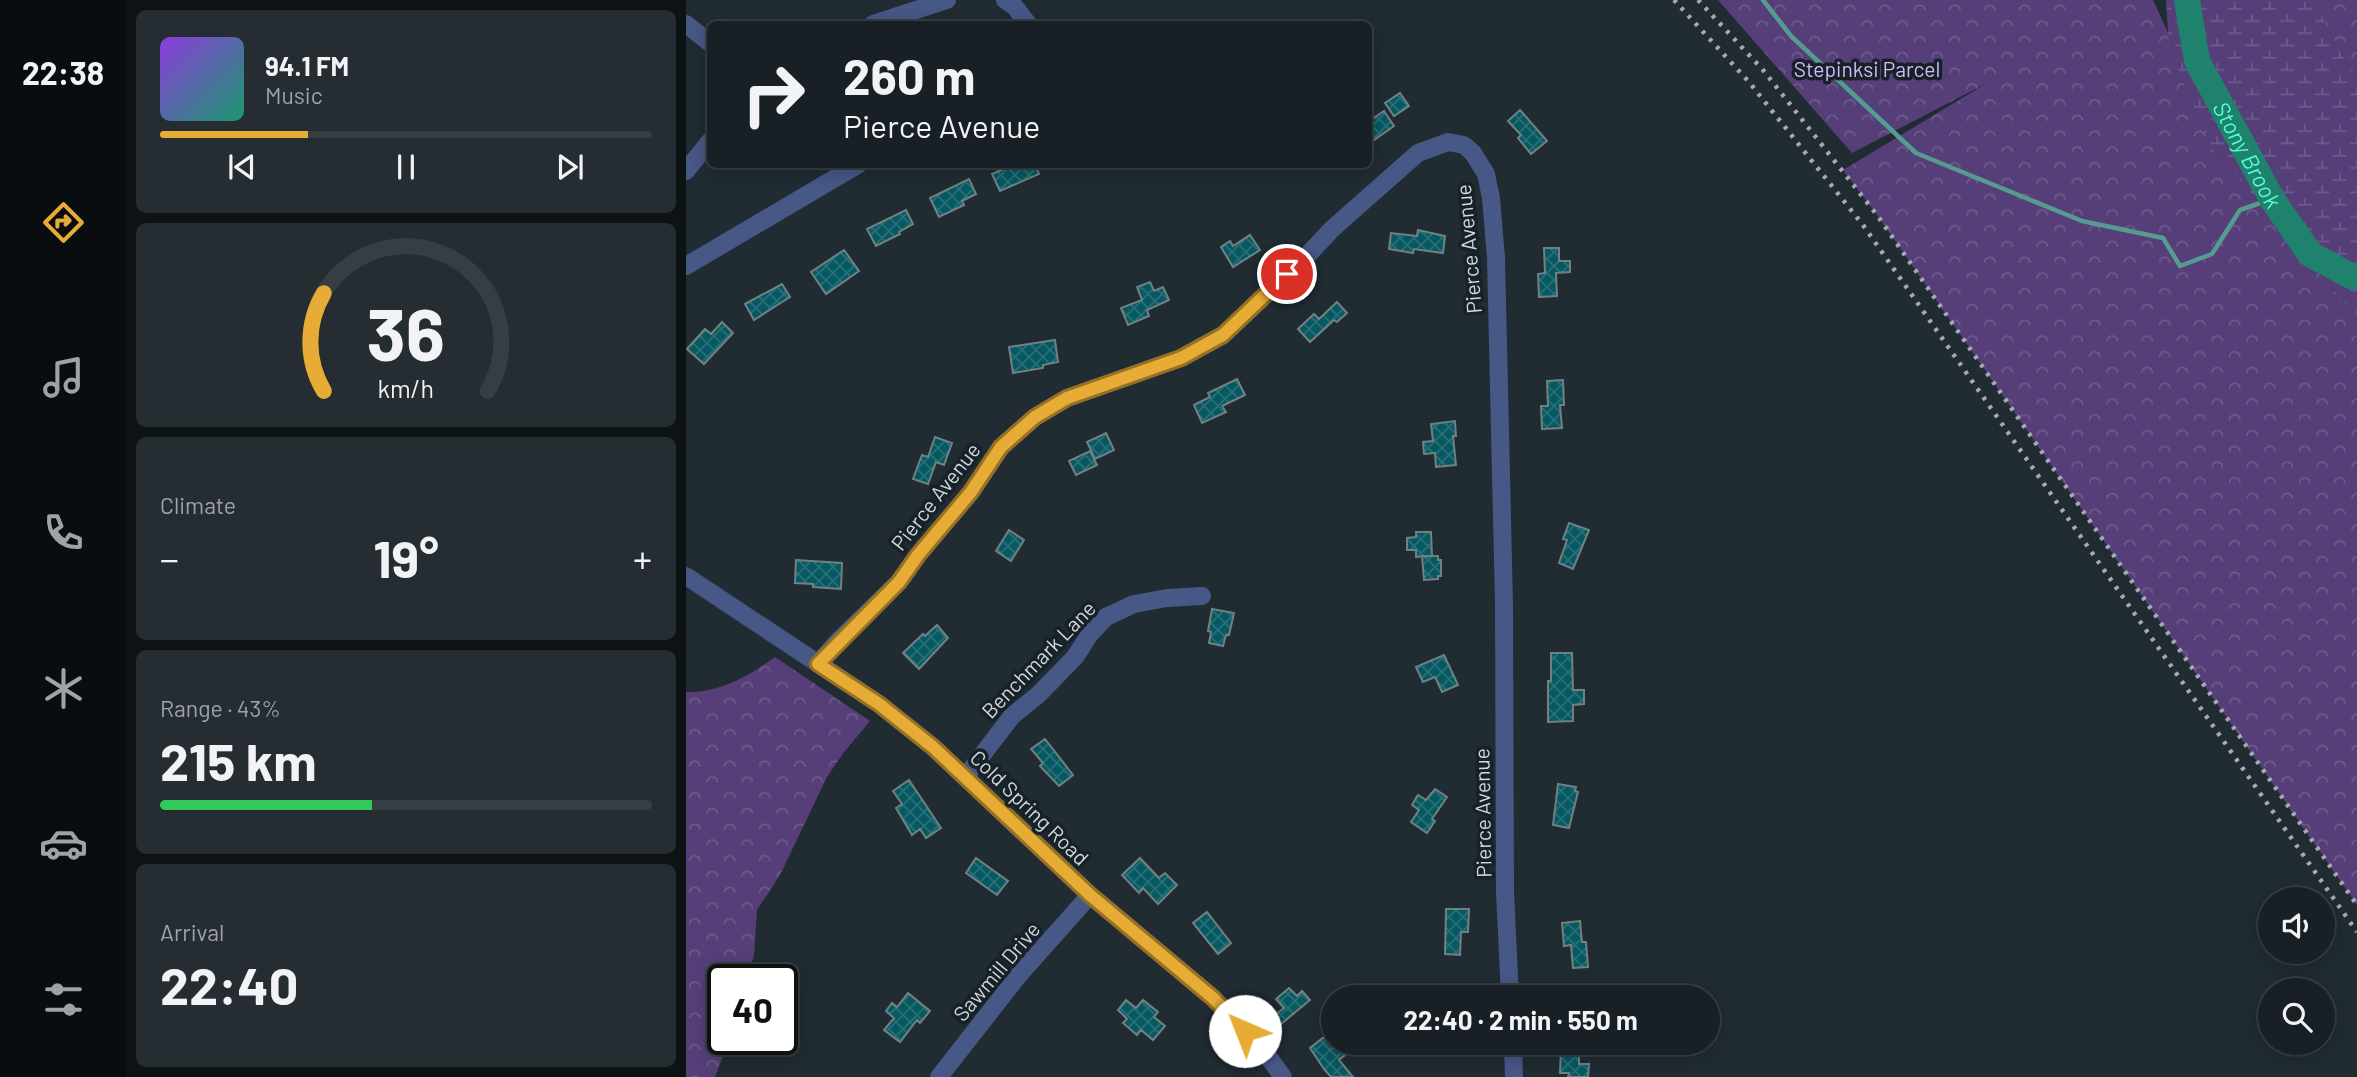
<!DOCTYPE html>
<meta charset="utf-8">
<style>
body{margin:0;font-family:Barlow,sans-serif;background:#252d32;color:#f1f3f6;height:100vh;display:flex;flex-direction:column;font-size:26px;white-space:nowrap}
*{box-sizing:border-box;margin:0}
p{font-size:23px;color:#9fa3a7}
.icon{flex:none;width:38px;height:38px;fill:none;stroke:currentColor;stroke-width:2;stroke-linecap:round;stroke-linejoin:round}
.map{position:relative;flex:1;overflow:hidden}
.panel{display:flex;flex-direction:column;gap:10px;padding:10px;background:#0d1215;width:560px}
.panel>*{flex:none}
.hud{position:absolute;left:21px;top:21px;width:665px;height:147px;border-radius:10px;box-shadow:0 4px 18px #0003,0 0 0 2px #363e43;background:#182026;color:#f1f3f6;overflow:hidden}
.buttons{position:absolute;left:1572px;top:887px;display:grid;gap:14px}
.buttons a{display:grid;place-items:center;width:77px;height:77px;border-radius:50%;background:#182026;box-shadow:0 4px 18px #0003,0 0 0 2px #363e43;font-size:35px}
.speed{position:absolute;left:21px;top:964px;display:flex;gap:14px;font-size:35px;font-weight:700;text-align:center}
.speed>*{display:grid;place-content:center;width:91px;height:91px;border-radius:50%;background:#182026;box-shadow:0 4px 18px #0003,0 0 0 2px #363e43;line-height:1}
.speed .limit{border:4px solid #111;border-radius:10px;background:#fff;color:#111}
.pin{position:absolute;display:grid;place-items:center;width:60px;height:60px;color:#fff;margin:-30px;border:4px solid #fff;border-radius:50%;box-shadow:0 2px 7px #0007}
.me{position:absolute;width:77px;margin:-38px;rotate:316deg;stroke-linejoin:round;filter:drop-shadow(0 0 5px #0008)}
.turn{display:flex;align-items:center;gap:24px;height:147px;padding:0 21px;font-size:32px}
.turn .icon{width:91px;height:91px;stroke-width:2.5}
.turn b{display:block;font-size:49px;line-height:60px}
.big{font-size:52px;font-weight:700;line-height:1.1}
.panel .tile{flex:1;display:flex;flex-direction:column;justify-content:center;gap:10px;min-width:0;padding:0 24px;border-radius:10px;background:#252d32}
.panel .dial{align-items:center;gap:0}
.dial svg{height:182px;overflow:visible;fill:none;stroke:#363e43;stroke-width:7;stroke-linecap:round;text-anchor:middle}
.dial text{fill:#f1f3f6;stroke:none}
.song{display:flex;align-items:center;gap:21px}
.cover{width:84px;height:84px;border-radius:10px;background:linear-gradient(135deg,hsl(270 70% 55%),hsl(160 70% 35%))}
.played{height:7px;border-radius:4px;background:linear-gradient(90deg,#e6ac36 30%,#363e43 30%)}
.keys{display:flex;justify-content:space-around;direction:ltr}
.heat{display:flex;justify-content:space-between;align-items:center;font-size:38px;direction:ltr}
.charge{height:10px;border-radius:5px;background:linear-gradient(90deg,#34c759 43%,#363e43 0)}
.trip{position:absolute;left:635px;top:985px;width:399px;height:70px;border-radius:35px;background:#182026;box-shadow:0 4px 18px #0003,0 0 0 2px #363e43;font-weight:700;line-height:70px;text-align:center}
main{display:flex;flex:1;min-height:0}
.menu{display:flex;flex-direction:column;width:126px;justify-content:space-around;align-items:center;background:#0a0d0f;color:#9fa3a7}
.menu .icon{width:49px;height:49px}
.menu .on{color:#e6ac36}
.menu b{font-size:32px;color:#f1f3f6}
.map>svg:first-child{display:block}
</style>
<main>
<nav class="menu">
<b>22:38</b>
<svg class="icon on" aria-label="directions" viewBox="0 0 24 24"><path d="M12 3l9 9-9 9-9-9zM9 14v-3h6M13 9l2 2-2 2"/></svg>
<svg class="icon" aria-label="music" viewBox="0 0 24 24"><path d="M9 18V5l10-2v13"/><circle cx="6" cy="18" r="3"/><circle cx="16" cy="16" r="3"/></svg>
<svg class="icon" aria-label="phone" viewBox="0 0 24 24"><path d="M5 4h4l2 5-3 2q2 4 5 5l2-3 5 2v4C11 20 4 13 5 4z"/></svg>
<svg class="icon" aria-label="climate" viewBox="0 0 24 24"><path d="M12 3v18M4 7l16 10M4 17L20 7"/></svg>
<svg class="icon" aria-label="car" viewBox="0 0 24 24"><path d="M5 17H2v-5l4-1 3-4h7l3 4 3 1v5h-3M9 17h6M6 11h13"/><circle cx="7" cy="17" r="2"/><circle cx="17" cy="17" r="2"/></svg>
<svg class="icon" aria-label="filters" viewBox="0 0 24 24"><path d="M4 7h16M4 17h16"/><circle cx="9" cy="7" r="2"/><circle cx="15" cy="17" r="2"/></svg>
</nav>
<section class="panel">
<div class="tile">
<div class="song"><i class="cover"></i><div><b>94.1 FM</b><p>Music</p></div></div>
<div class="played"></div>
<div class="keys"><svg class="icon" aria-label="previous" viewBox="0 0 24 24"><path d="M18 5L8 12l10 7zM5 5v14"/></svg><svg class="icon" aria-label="pause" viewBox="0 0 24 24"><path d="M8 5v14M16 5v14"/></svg><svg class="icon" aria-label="next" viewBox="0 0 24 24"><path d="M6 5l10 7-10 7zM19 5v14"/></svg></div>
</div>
<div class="tile dial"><svg viewBox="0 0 100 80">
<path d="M14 69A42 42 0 1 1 86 69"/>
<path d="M14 69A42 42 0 0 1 14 26" stroke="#e6ac36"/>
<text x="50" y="56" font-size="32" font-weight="700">36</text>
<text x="50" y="72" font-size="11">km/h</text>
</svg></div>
<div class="tile"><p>Climate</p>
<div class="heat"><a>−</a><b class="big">19°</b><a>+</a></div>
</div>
<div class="tile"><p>Range · 43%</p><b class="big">215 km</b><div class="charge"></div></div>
<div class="tile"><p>Arrival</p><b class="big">22:40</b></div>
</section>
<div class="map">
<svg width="1671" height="1077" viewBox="0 0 1671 1077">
<defs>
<pattern id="forest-crowns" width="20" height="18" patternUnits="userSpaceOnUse" patternTransform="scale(1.75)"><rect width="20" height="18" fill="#563f79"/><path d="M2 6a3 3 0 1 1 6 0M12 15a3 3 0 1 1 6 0" fill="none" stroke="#6d5a8c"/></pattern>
<pattern id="wetland-marsh" width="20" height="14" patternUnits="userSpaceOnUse" patternTransform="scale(1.75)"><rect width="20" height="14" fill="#563f79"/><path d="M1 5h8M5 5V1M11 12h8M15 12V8" fill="none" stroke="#6d5a8c"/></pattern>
<pattern id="building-cross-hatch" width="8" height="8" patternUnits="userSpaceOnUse" patternTransform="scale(1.75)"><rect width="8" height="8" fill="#065861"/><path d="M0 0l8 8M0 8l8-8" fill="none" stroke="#296f77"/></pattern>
</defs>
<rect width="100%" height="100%" fill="#202b32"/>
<path fill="url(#forest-crowns)" d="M1032 0H1467L1508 90 1527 149 1671 317V905L1191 215 1157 170 1301 83 1166 153Z
M1627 0H1671V73L1663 67Z
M89 657 184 721 158 752 141 777 94 875 71 910 68 955 61 980H37V1040H43L29 1077H0V692C33 693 63 676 89 657Z"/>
<path fill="url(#wetland-marsh)" d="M1480 0H1627L1663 67 1671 73V317L1527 149 1483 50Z"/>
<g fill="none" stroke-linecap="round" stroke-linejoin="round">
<path stroke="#549c8f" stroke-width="4.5" d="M1077 0 1105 36 1230 153 1396 221 1477 238 1494 266 1526 254 1554 210 1586 199"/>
<path stroke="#1f826d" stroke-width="26" id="s1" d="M1501 0 1511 61 1586 199 1624 254 1667 277 1671 276"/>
</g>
<path fill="url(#building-cross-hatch)" stroke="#708184" stroke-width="2" d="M714 93 723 106 708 116 699 103Z
M834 110 861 141 845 154 832 138 835 135 822 121Z
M698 111 708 126 688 140 682 131V122Z
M329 164H349L353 174 314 191 306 174Z
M283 179 290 194 276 201 278 205 253 217 244 198Z
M220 210 227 224 213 232 214 234 190 246 181 229Z
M732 230 759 236 757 253 728 249 727 253 703 249 705 233 731 236Z
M564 235 574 250 547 267 535 247 544 241 547 246Z
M858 248H873V261H884V272L870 273 871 296 853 297 852 274 859 273Z
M158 250 173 271 140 294 125 272Z
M464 282 468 291 477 287 483 300 461 310 463 316 442 325 435 308 456 300 451 287Z
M96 284 104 297 68 320 59 304Z
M651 302 661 313 651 322 648 320 624 342 612 329 628 314 633 319Z
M36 322 47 333 18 364 1 349 19 329 25 334Z
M369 340 372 362 357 365V368L327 373 323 347Z
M551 379 559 395 536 406 540 412 516 423 508 405 524 397 522 393Z
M877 380 878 405H874L876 428 856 429 855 406H862L861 381Z
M769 421 770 436H767L770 465 750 467 749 453 738 454 737 442 747 441 745 424Z
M420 433 428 450 409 459 401 442Z
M249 437 266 443 258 465 250 462 242 484 227 479 236 455 242 457Z
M404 451 411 465 390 475 383 461Z
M883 523 903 530 887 569 873 563 881 540 877 539Z
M323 530 338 540 325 561 310 551Z
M730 532H745L746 556 730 557V550H721V538L730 537Z
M736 556H752V560H755V576H752V579L738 580Z
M110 560 156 563 155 589 127 587V584L109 583Z
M526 609 548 613 543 635H540L537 646 523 643 525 632 522 631Z
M251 625 262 638 233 669 217 653 237 634 239 636Z
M865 653H886L887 690H898V704L887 705V721L862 722V681H865Z
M758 655 772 685 756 692 749 677 737 682 730 667Z
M359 739 387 775 373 786 354 766 357 763 345 749Z
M223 780 255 828 240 838 234 829 226 835 210 808 216 804 207 791Z
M872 784 890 787 889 791 892 792 883 828 867 825Z
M749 789 761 797 746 819 749 821 741 833 725 822 733 810 726 805 732 795 740 800Z
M290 858 322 881 311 895 280 873Z
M454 858 473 878 479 873 491 885 472 904 457 888 453 893 436 875Z
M760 909H783L782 932H775L774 955 759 954Z
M521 912 545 943 532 954 507 923Z
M894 921 896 942H900L902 967 887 968 885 945 878 946 876 923Z
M603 988 611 996 616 991 624 1000 595 1024 588 1016 598 1008 590 999Z
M222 993 244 1011 234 1023 231 1020 214 1042 198 1030 208 1018 200 1011 206 1003 211 1007Z
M440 1000 450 1008 457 1000 472 1012 468 1017 479 1026 467 1040 455 1030 451 1035 437 1023 441 1019 432 1010Z
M638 1037 647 1048 651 1045 659 1055 653 1060 667 1077H645L638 1069 624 1048Z
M875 1050 893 1051V1064H903L902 1077H882L883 1073H874Z"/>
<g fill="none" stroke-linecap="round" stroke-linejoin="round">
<path stroke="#475786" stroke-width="18" d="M319 0 329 7 342 24
M0 24 24 43
M187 24 261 0
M0 171 24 141
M0 266 173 164
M0 576 193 704 247 747 404 895 527 998 575 1047 597 1077
M132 664 152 641 213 582 232 555 285 492 315 447 349 417 381 398 495 358 537 335 619 258 646 229 732 153 762 142 778 145 787 153 800 174 805 198 810 258 818 603 819 891 824 998
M280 776 326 716 352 695 389 657 404 634 420 617 448 604 481 598 516 596
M827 1043 828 1077
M253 1077 332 976 404 895"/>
<path stroke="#a4acb1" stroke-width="4.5" stroke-dasharray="3.5 7" stroke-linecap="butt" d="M988 0 1063 82 1177 225 1671 932
M1012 0 1077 70 1191 215 1671 905"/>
</g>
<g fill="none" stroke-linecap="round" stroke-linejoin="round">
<defs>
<path id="route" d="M559 1031 527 998 404 895 247 747 193 704 132 664 213 582 232 555 285 492 315 447 349 417 381 398 495 358 537 335 601 274"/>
</defs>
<use href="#route" stroke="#967023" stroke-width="18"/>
<use href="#route" stroke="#e6ac36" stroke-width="12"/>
</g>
<g text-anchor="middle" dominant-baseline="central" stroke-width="7" stroke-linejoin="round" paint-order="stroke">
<g font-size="21" fill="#d1bbfa" stroke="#172128">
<text x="1181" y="68">Stepinksi Parcel</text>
</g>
<g font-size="21" fill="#d1d8dd" stroke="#172128">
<text transform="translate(782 249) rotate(-95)">Pierce Avenue</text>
<text transform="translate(249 496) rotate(-52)">Pierce Avenue</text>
<text transform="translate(352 659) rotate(-46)">Benchmark Lane</text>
<text transform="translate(344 807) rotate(44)">Cold Spring Road</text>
<text transform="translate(796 813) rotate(-91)">Pierce Avenue</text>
<text transform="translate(310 971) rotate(-50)">Sawmill Drive</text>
</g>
<g font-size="23" font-style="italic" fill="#53fcd6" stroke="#172128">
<text stroke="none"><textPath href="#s1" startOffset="168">Stony Brook</textPath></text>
</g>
</g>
</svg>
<div class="buttons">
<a><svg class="icon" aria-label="sound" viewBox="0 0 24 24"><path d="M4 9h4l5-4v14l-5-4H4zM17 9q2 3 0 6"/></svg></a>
<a><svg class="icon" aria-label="search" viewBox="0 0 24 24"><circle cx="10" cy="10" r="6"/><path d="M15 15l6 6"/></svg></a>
</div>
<div class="speed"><div class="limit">40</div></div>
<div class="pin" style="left:601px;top:274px;background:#d93025"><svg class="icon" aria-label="arrive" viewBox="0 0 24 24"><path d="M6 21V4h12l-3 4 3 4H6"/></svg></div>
<svg class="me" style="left:559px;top:1031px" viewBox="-20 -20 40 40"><circle r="19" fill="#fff"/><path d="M0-13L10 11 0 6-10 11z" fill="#e6ac36"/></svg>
<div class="trip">22:40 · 2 min · 550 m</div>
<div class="hud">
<div class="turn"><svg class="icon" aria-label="right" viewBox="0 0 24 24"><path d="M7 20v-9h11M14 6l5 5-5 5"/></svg><div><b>260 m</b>Pierce Avenue</div></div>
</div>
</div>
</main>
